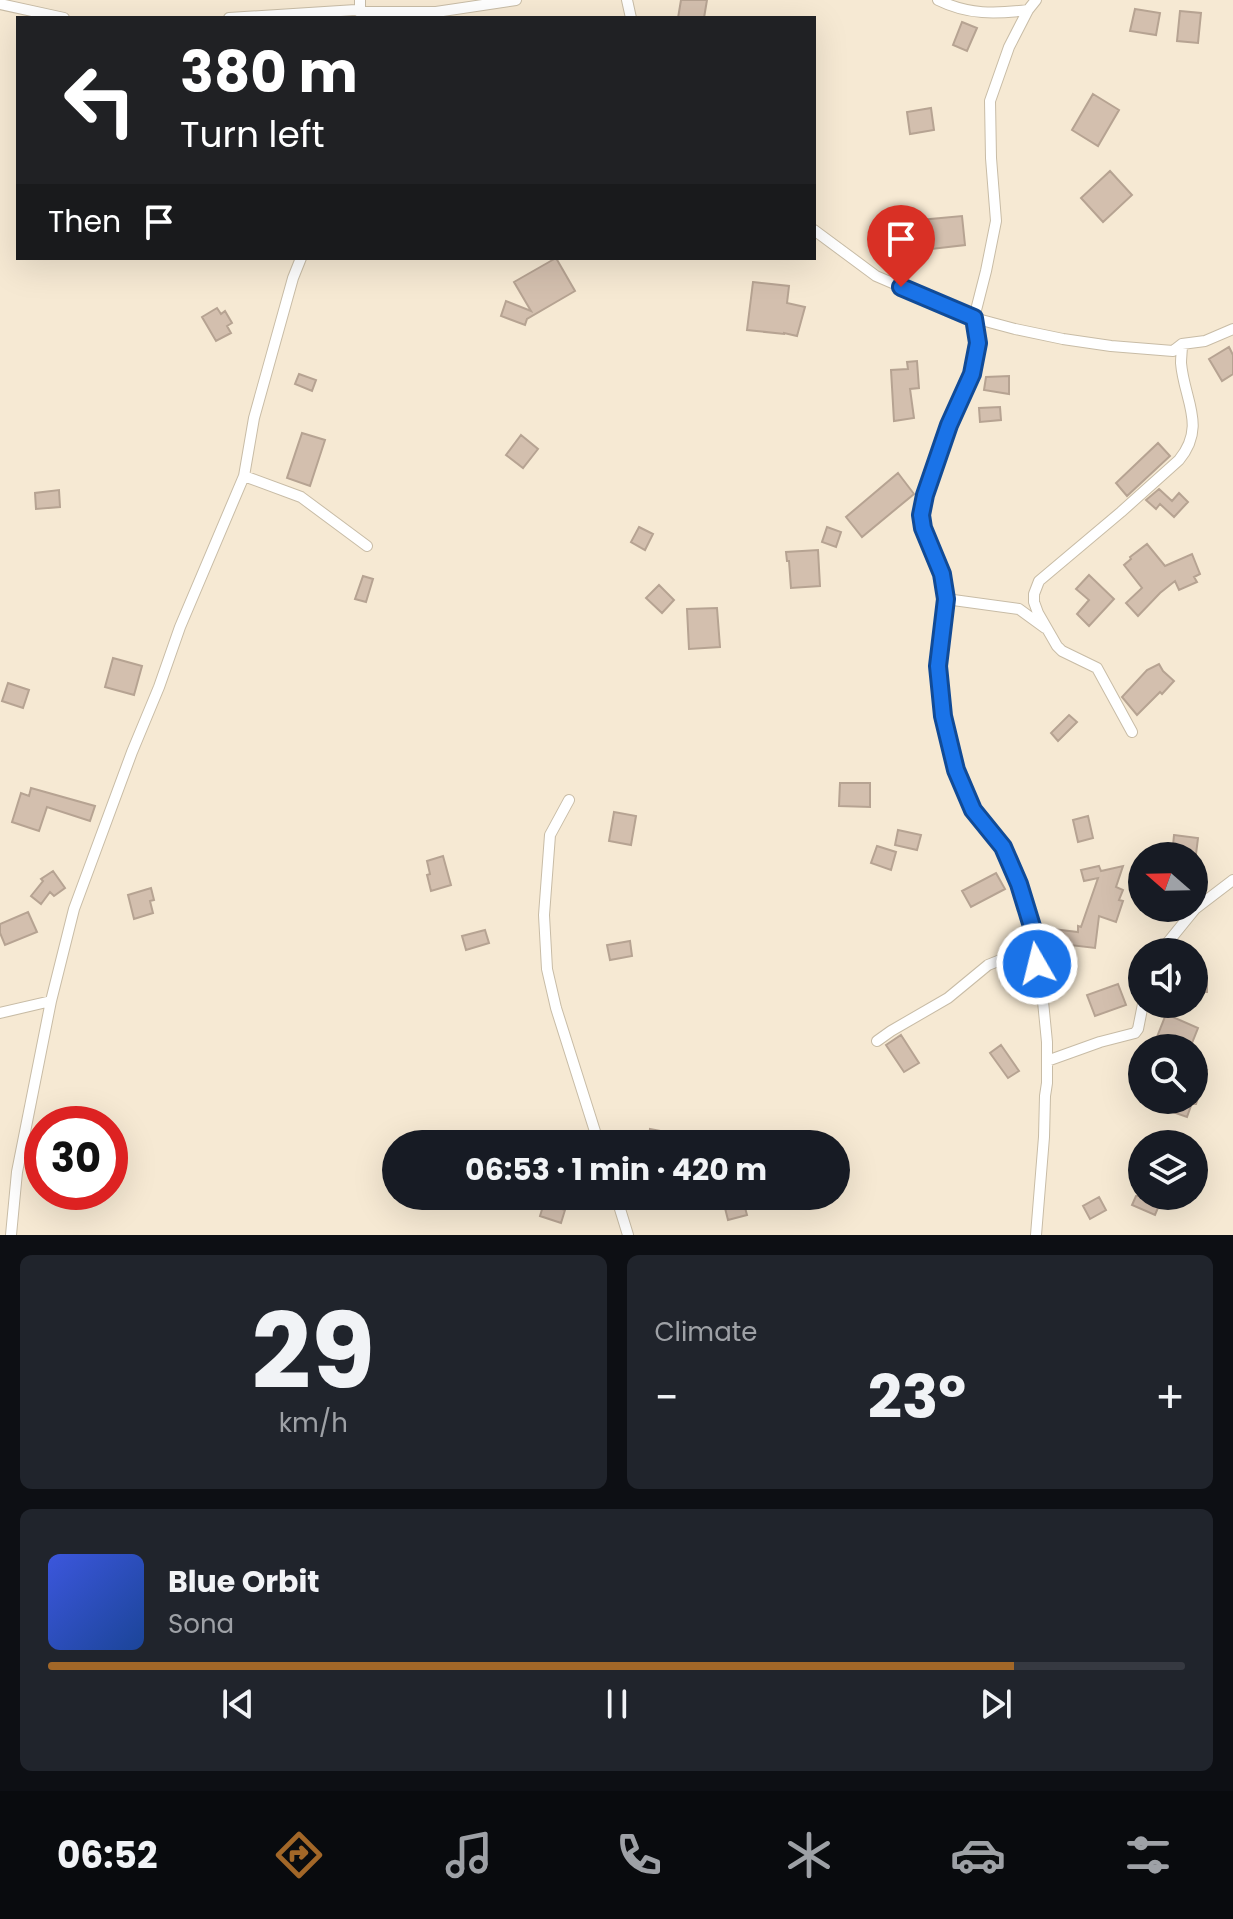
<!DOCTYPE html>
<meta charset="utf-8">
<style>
body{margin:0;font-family:Poppins,sans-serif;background:#20242c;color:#f1f3f6;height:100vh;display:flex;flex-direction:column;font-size:30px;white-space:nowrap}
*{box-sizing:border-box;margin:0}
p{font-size:26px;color:#9ea1a6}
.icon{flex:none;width:44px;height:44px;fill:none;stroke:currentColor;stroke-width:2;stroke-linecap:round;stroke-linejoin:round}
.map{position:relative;height:1235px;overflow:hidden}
.side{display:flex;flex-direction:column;gap:20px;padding:20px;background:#0d0f14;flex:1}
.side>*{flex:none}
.hud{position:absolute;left:16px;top:16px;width:800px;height:244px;border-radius:0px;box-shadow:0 8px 32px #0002;background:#202124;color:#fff;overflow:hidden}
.needle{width:52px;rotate:290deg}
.fabs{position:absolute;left:1128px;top:842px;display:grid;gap:16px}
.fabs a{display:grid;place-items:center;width:80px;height:80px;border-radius:50%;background:#171b24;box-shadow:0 8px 32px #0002;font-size:40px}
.speed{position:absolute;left:24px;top:1106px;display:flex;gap:16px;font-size:40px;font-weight:700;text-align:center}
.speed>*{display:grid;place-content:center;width:104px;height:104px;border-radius:50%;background:#171b24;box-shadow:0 8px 32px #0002;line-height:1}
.speed .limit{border:12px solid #d22;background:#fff;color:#111}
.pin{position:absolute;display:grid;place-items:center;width:68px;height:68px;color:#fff;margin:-82px -34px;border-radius:50% 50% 50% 0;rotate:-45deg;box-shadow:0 0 8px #0007}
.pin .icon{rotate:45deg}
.me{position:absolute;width:88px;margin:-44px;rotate:352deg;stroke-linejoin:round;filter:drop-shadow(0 0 6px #0008)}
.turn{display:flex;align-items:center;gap:28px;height:168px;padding:0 32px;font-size:36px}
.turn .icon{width:104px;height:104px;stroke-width:2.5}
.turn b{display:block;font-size:56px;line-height:68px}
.then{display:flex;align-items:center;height:76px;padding:0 32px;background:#0003;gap:16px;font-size:30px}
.big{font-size:60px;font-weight:700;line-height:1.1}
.side .tile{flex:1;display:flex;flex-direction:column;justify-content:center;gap:12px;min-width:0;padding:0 28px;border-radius:12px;background:#20242c}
.side .dial{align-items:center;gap:0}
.dial b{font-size:104px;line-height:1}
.song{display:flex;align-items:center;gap:24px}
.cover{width:96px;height:96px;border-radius:12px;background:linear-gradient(135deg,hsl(230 70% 55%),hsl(220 70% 35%))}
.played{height:8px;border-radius:4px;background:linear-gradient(90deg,#a26728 85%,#363941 85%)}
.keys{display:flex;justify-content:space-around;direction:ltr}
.heat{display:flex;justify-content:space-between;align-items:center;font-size:44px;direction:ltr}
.side .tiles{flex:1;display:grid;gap:20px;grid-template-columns:1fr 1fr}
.tile:last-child{grid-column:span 2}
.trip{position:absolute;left:382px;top:1130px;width:468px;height:80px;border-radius:40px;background:#171b24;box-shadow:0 8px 32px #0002;font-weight:700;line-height:80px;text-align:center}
.menu{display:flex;height:128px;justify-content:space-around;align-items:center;background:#090b0e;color:#9ea1a6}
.menu .icon{width:56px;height:56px}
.menu .on{color:#a26728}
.menu b{font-size:36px;color:#f1f3f6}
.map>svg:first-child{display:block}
</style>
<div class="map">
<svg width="1233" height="1235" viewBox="0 0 1233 1235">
<rect width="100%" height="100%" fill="#f6e9d3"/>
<path fill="#d3bfae" stroke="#b6a392" stroke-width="2" d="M681 0H707L704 18H678Z
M1135 9 1160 13 1156 35 1130 31Z
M1180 11 1201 13 1198 43 1177 41Z
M962 22 977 28 967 51 953 45Z
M1093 94 1119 110 1098 146 1072 130Z
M931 108 934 130 910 134 907 112Z
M1110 171 1132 195 1103 222 1081 198Z
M962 216 965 245 923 250 920 220Z
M556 258 575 291 527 319 525 325 501 316 506 301 531 311 514 282Z
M753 282 789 286 787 303 805 307 797 336 784 333V334L747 330Z
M217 308 221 314 225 311 232 323 227 326 231 333 216 341 202 317Z
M1229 347 1233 355V374L1222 381 1209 359Z
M917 361 919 388 910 389 914 418 894 421 891 370 908 369 907 362Z
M299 374 316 380 312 391 295 384Z
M1009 376V394L984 390 986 377Z
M1000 407 1001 420 980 422 979 408Z
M302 433 325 440 310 486 287 478Z
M521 435 538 449 523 468 506 455Z
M1158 443 1170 456 1127 496 1116 483Z
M898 473 914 494 862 537 846 517Z
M1159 489 1172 501 1179 493 1188 502 1174 517 1160 504 1156 509 1146 500Z
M59 490 60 507 36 509 35 493Z
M639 527 653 534 645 550 631 542Z
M827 527 841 532 836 547 822 542Z
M1147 544 1165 566 1192 554 1200 574 1194 577 1197 582 1179 590 1175 581 1160 593 1138 616 1126 603 1142 588 1124 565 1131 559 1130 557Z
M818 550 820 586 791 588 789 561H787L786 552Z
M1089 575 1114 599 1089 626 1077 614 1089 600 1076 589Z
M363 576 373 579 366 602 355 599Z
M659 585 674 600 662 613 646 598Z
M717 608 720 647 689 649 687 609Z
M113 658 142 666 134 695 105 687Z
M1159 664 1163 671 1174 681 1162 694 1160 692 1137 715 1122 697 1147 670Z
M8 683 29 690 23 708 2 701Z
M1069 715 1077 722 1058 741 1051 733Z
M840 783H870V807L839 806Z
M31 788 95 806 90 821 47 807 39 831 12 822 21 793 29 796Z
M614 812 636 816 631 845 609 841Z
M1088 816 1093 838 1078 842 1073 820Z
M898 830 921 835 917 850 895 845Z
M1174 835 1198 838 1196 854H1193L1192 856H1172Z
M877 846 896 852 891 870 871 863Z
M443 856 451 885 431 891 427 875 430 874 427 861Z
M1099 866 1101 871 1123 866 1116 887 1123 890 1119 900 1123 901 1116 922 1099 916 1095 948 1062 944 1061 950 1042 948 1045 928 1078 932V926L1081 927 1098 878 1084 881 1081 870Z
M53 871 65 888 54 896 50 892 41 904 31 896 43 881 41 879Z
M996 873 1005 889 971 907 962 891Z
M151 888 154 900 150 901 153 913 134 919 128 895Z
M28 912 37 932 5 945 0 933V924Z
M485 930 489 943 466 950 462 936Z
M630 941 632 956 610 960 607 945Z
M1194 976H1207V992H1194Z
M1118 984 1126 1005 1095 1016 1087 995Z
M1166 1014 1198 1028 1190 1048H1184L1157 1037Z
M901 1035 919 1063 904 1072 886 1045Z
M1001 1045 1019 1071 1008 1078 990 1053Z
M1194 1066 1207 1070 1196 1104H1194Z
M1164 1100H1193L1187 1117 1161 1108Z
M650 1129 666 1132 664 1144 648 1143Z
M722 1196H742L747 1215 728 1220Z
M1136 1196H1163L1155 1215 1132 1205Z
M1099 1197 1106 1210 1090 1219 1083 1206Z
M544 1203 565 1210 561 1223 540 1216Z"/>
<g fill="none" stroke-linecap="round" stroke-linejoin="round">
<defs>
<path id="minor" d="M360 0V12
M627 0 631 18
M938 0C968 15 996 14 1028 10
M0 4 64 18
M229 18 356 10 360 12H436L516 0
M814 230 876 276 974 318 1015 329 1063 339 1111 346 1173 351 1182 344 1205 341 1233 329
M244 476 301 497 367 546
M946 599 1019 609 1045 628
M1132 732 1097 668 1062 651 1057 646 1038 613 1034 602V594L1039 581 1121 512 1179 460C1207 426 1184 400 1181 363 1181 357 1182 351 1182 344
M569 800 550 835 544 915 547 969 556 1008 599 1144
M1160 952 1195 909 1233 880
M0 1013 51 1001
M877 1041 891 1031 948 998 988 965 1033 947
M1047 1061 1100 1042 1135 1033 1138 1029 1143 1004
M616 1196 628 1235
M11 1235 17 1172 51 1001 74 909 132 752 159 687 180 627 244 476 254 418 293 278 301 258
M1036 1235 1044 1137 1045 1096 1047 1083V1042L1041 981 1033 947 1034 933 1019 884 1003 847 973 810 956 770 943 716 938 666 946 599 942 574 923 528 921 515 925 495 949 425 972 374 978 343 974 318 986 271 996 221 991 158 990 101 1009 47 1028 10 1036 0"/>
</defs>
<use href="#minor" stroke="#c8bca6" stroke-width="12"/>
<use href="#minor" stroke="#fff" stroke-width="10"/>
</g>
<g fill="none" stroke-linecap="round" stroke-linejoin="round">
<defs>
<path id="route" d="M901 287 974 318 978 343 972 374 949 425 925 495 921 515 923 528 942 574 946 599 938 666 943 716 956 770 973 810 1003 847 1019 884 1034 933 1033 947 1037 964"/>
</defs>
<use href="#route" stroke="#114b97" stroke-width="20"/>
<use href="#route" stroke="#1a73e8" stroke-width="14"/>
</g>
</svg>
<div class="fabs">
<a><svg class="needle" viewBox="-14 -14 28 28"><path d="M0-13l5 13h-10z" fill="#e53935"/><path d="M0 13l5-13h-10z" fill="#9ea1a6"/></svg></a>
<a><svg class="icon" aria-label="sound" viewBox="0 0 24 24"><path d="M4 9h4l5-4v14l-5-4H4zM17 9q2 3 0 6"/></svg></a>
<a><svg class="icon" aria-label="search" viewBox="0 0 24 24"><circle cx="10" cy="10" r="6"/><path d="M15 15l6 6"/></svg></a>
<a><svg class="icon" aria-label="layers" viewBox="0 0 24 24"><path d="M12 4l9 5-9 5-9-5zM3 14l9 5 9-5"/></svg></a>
</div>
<div class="speed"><div class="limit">30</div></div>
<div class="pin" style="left:901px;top:287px;background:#d93025"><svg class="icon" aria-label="arrive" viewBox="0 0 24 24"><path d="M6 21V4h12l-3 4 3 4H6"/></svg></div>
<svg class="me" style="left:1037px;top:964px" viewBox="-20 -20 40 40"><circle r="17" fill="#1a73e8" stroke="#fff" stroke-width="3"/><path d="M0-11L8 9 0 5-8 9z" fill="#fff"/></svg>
<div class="trip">06:53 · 1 min · 420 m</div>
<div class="hud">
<div class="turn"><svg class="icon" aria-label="left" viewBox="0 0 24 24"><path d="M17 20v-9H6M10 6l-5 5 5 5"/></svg><div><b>380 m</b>Turn left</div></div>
<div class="then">Then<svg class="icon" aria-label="arrive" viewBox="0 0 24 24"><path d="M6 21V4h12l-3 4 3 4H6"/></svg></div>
</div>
</div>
<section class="side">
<div class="tiles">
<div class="tile dial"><b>29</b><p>km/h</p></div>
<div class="tile"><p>Climate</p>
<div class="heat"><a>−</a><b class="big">23°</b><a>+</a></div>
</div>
<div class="tile">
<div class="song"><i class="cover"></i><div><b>Blue Orbit</b><p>Sona</p></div></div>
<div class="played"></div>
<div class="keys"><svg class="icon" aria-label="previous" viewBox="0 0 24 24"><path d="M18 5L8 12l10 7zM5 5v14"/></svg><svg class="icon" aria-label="pause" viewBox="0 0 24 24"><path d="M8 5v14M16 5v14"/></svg><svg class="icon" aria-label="next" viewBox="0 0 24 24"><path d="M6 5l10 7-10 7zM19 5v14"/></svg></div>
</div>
</div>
</section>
<nav class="menu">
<b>06:52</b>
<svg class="icon on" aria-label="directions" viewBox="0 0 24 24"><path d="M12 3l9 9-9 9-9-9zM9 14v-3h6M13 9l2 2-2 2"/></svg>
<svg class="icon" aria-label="music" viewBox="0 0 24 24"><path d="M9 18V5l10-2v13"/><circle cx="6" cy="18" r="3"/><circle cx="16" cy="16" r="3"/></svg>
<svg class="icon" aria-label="phone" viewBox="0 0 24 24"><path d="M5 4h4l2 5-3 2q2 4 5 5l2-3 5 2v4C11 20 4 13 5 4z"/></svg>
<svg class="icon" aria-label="climate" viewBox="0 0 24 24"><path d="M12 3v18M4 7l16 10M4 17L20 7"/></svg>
<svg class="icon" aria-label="car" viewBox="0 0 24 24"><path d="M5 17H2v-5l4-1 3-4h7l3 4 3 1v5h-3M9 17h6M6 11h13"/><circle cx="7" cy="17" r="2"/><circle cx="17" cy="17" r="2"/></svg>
<svg class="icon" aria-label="filters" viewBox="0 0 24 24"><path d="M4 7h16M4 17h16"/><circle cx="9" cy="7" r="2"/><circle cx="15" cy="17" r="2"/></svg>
</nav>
